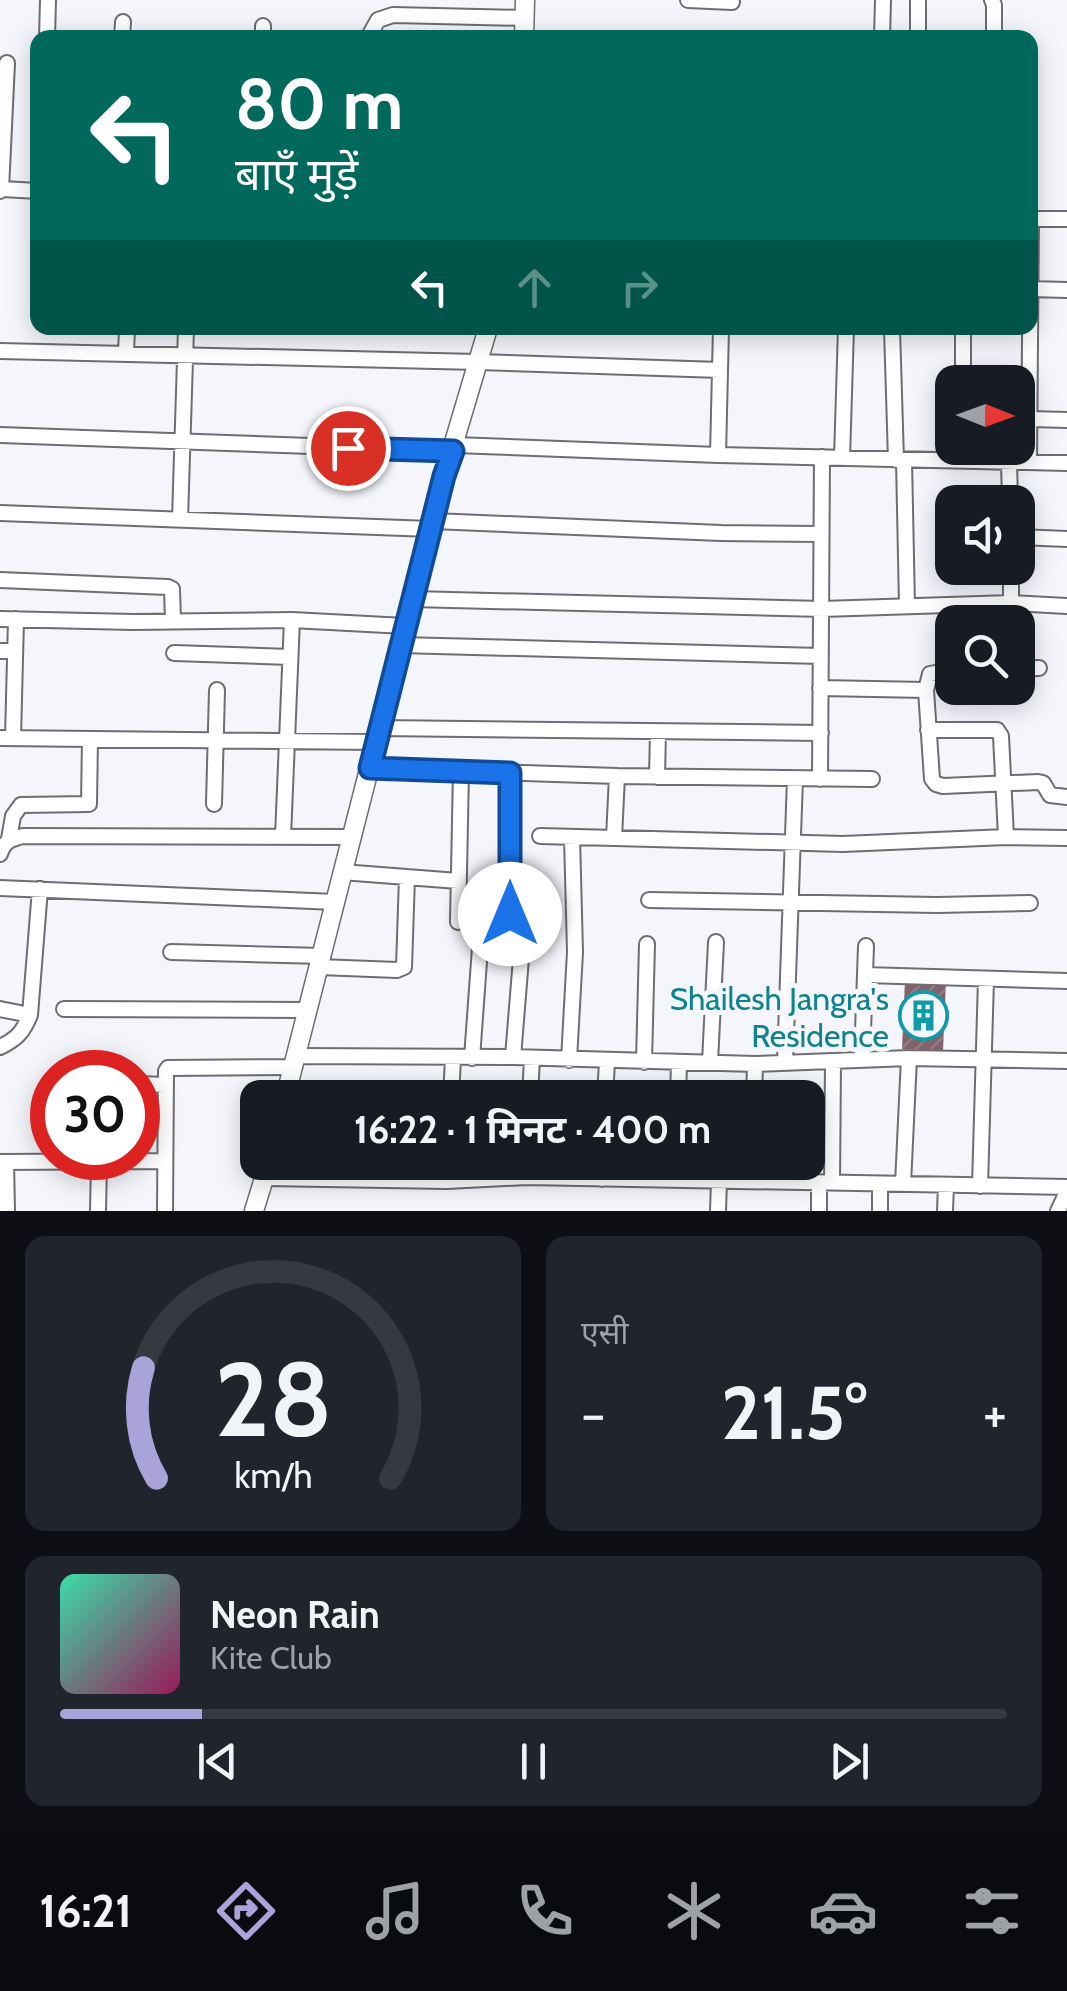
<!DOCTYPE html>
<html lang="hi">
<meta charset="utf-8">
<style>
body{margin:0;font-family:Cabin,"Noto Sans Devanagari",sans-serif;background:#20242c;color:#f1f3f6;height:100vh;display:flex;flex-direction:column;font-size:38px;white-space:nowrap}
*{box-sizing:border-box;margin:0}
p{font-size:32px;color:#9ea1a6}
.icon{flex:none;width:55px;height:55px;fill:none;stroke:currentColor;stroke-width:2;stroke-linecap:round;stroke-linejoin:round}
.map{position:relative;height:1211px;overflow:hidden}
.sheet{display:flex;flex-direction:column;gap:25px;padding:25px;background:#0d0f14;flex:1}
.sheet>*{flex:none}
.guide{position:absolute;left:30px;top:30px;width:1008px;height:305px;border-radius:20px;box-shadow:0 5px 25px #0003;background:#00695c;color:#fff;overflow:hidden}
.needle{width:65px;rotate:91deg}
.tools{position:absolute;left:935px;top:365px;display:grid;gap:20px}
.tools a{display:grid;place-items:center;width:100px;height:100px;border-radius:20px;background:#171b24;box-shadow:0 5px 25px #0003;font-size:50px}
.speed{position:absolute;left:30px;top:1050px;display:flex;gap:20px;font-size:50px;font-weight:700;text-align:center}
.speed>*{display:grid;place-content:center;width:130px;height:130px;border-radius:50%;background:#171b24;box-shadow:0 5px 25px #0003;line-height:1}
.speed .limit{border:15px solid #d22;background:#fff;color:#111}
.pin{position:absolute;display:grid;place-items:center;width:85px;height:85px;color:#fff;margin:-42px;border:5px solid #fff;border-radius:50%;box-shadow:0 2px 10px #0007}
.me{position:absolute;width:110px;margin:-55px;rotate:0deg;stroke-linejoin:round;filter:drop-shadow(0 0 8px #0008)}
.turn{display:flex;align-items:center;gap:35px;height:210px;padding:0 40px;font-size:45px}
.turn .icon{width:130px;height:130px;stroke-width:2.5}
.turn b{display:block;font-size:70px;line-height:85px}
.lanes{display:flex;align-items:center;height:95px;padding:0 40px;background:#0003;justify-content:center;gap:50px;direction:ltr}
.lanes .off{opacity:.35}
.big{font-size:75px;font-weight:700;line-height:1.1}
.sheet .tile{flex:1;display:flex;flex-direction:column;justify-content:center;gap:15px;min-width:0;padding:0 35px;border-radius:20px;background:#20242c}
.sheet .dial{align-items:center;gap:0}
.dial svg{height:260px;overflow:visible;fill:none;stroke:#363941;stroke-width:7;stroke-linecap:round;text-anchor:middle}
.dial text{fill:#f1f3f6;stroke:none}
.song{display:flex;align-items:center;gap:30px}
.cover{width:120px;height:120px;border-radius:15px;background:linear-gradient(135deg,hsl(160 70% 55%),hsl(330 70% 35%))}
.played{height:10px;border-radius:5px;background:linear-gradient(90deg,#aaa3da 15%,#363941 15%)}
.keys{display:flex;justify-content:space-around;direction:ltr}
.heat{display:flex;justify-content:space-between;align-items:center;font-size:55px;direction:ltr}
.sheet .tiles{flex:1;display:grid;gap:25px;grid-template-columns:1fr 1fr}
.tile:last-child{grid-column:span 2}
.trip{position:absolute;left:240px;top:1080px;width:585px;height:100px;border-radius:20px;background:#171b24;box-shadow:0 5px 25px #0003;font-weight:700;line-height:100px;text-align:center}
.tab-bar{display:flex;height:160px;justify-content:space-around;align-items:center;background:#090b0e;color:#9ea1a6}
.tab-bar .icon{width:70px;height:70px}
.tab-bar .current{color:#aaa3da}
.tab-bar b{font-size:45px;color:#f1f3f6}
.map>svg:first-child{display:block}
</style>
<div class="map">
<svg width="1067" height="1211" viewBox="0 0 1067 1211">
<defs>
<pattern id="building-hatch" width="6" height="6" patternUnits="userSpaceOnUse" patternTransform="scale(2.5)"><rect width="6" height="6" fill="#82636c"/><path d="M-1 1l2-2M0 6l6-6M5 7l2-2" fill="none" stroke="#927b82"/></pattern>
</defs>
<rect width="100%" height="100%" fill="#f5f6fc"/>
<path fill="url(#building-hatch)" d="M905 980 946 982 943 1051 902 1049Z"/>
<g fill="none" stroke-linecap="round" stroke-linejoin="round">
<defs>
<path id="minor" d="M688 0 732 2
M992 0 994 5V38
M47 38 48 0
M122 38 123 22
M263 38V26
M368 38 378 20 393 15 525 18
M882 38 883 0
M918 38V0
M1 190 7 63
M0 191 2 189 38 191
M1030 219H1067
M1030 289 1067 290
M892 328 896 460
M0 351 478 362 720 370
M126 354 127 328
M963 382V328
M1030 419 1067 420
M0 435 453 451
M455 445 718 455 1067 463
M718 455 721 328
M842 458 846 328
M904 460 907 606
M1009 461 1010 502
M1029 462 1031 220
M0 513 431 529
M180 520 186 328
M433 521 721 533 821 534
M1018 537 1067 539
M1011 568V603
M0 580 168 587 172 589 173 621
M412 599 822 609 1011 603 1067 606
M0 619 133 622 292 620 405 626
M400 645 821 656
M0 651H15
M174 653 290 657
M1018 669 1039 668
M820 688 926 690 930 674 952 670
M926 690 932 779 936 784 943 786 1038 782 1043 783 1050 795 1067 797
M379 728 821 733
M928 730H997L1001 736 1006 837
M0 738 376 742
M13 738 16 619
M369 768 617 776 872 779
M510 773V915
M657 777 658 732
M820 779 822 457
M214 804 217 690
M540 836 843 844 1006 837 1067 838
M283 837 292 620
M614 838 617 776
M9 839 13 816 21 805 89 804 90 739
M0 854C4 841 11 839 23 836L352 837
M342 872 458 881
M0 888 335 902
M649 900 937 905 1030 903
M458 922 461 771
M171 952 323 956
M319 967 397 970 404 967 407 877
M865 975 1067 981
M0 1009 30 1015
M64 1009 307 1010
M0 1047C17 1039 23 1032 30 1015L40 889
M296 1056 513 1057 755 1064 909 1058 1067 1061
M513 1057 522 946
M472 1058 481 934
M569 1060 575 952 572 837
M862 1060 866 946
M644 1062 647 944
M710 1062 716 942
M785 1062 795 779
M138 1084 166 1085
M451 1098 453 1058
M530 1098 532 1058
M605 1098 607 1061
M678 1098 679 1063
M754 1098 755 1064
M0 1162 165 1161
M6 1162 7 1211
M265 1178 447 1181 527 1177 1067 1187
M602 1179 603 1162
M675 1180V1162
M447 1181V1162
M752 1181V1162
M832 1182 833 1062
M903 1184 909 1058
M980 1186 986 979
M98 1211 99 1163
M165 1211 166 1071 168 1068 293 1067
M718 1211 719 1181
M819 1211V1183
M880 1211V1184
M945 1211 946 1185
M1058 1211 1067 1192"/>
<path id="tertiary" d="M524 38 525 0
M285 1098 444 476 488 328
M254 1211 269 1162"/>
</defs>
<use href="#minor" stroke="#6d6d72" stroke-width="18"/>
<use href="#tertiary" stroke="#6d6d72" stroke-width="21"/>
<use href="#minor" stroke="#fff" stroke-width="14"/>
<use href="#tertiary" stroke="#fff" stroke-width="18"/>
</g>
<g fill="none" stroke-linecap="round" stroke-linejoin="round">
<defs>
<path id="route" d="M348 448 453 451 444 476 370 768 510 773V914"/>
</defs>
<use href="#route" stroke="#114b97" stroke-width="25"/>
<use href="#route" stroke="#1a73e8" stroke-width="18"/>
</g>
<defs>
<symbol id="building-ring" viewBox="-11 -11 22 22"><circle r="9.5" fill="#f5f6fc" stroke="#0f9aa8" stroke-width="1.5"/><path d="M-4-6H4V6H1V3H-1V6H-4ZM-2.5-4.3h1.7v1.8h-1.7ZM.8-4.3h1.7v1.8H.8ZM-2.5-1h1.7V.8h-1.7ZM.8-1h1.7V.8H.8Z" fill="#0f9aa8"/></symbol>
</defs>
<g fill-rule="evenodd">
<use href="#building-ring" x="896" y="988" width="55" height="55"/>
</g>
<g text-anchor="middle" dominant-baseline="central" stroke-width="10" stroke-linejoin="round" paint-order="stroke">
<g font-size="32" fill="#0d838f" stroke="#f5f6fc" text-anchor="end">
<text x="889" y="998">Shailesh Jangra's<tspan x="889" dy="37">Residence</tspan></text>
</g>
</g>
</svg>
<div class="tools">
<a><svg class="needle" viewBox="-14 -14 28 28"><path d="M0-13l5 13h-10z" fill="#e53935"/><path d="M0 13l5-13h-10z" fill="#9ea1a6"/></svg></a>
<a><svg class="icon" aria-label="sound" viewBox="0 0 24 24"><path d="M4 9h4l5-4v14l-5-4H4zM17 9q2 3 0 6"/></svg></a>
<a><svg class="icon" aria-label="search" viewBox="0 0 24 24"><circle cx="10" cy="10" r="6"/><path d="M15 15l6 6"/></svg></a>
</div>
<div class="speed"><div class="limit">30</div></div>
<div class="pin" style="left:348px;top:448px;background:#d93025"><svg class="icon" aria-label="arrive" viewBox="0 0 24 24"><path d="M6 21V4h12l-3 4 3 4H6"/></svg></div>
<svg class="me" style="left:510px;top:914px" viewBox="-20 -20 40 40"><circle r="19" fill="#fff"/><path d="M0-13L10 11 0 6-10 11z" fill="#1a73e8"/></svg>
<div class="trip">16:22 · 1 मिनट · 400 m</div>
<div class="guide">
<div class="turn"><svg class="icon" aria-label="left" viewBox="0 0 24 24"><path d="M17 20v-9H6M10 6l-5 5 5 5"/></svg><div><b>80 m</b>बाएँ मुड़ें</div></div>
<div class="lanes"><svg class="icon" aria-label="left" viewBox="0 0 24 24"><path d="M17 20v-9H6M10 6l-5 5 5 5"/></svg><svg class="icon off" aria-label="ahead" viewBox="0 0 24 24"><path d="M12 20V5M6 11l6-6 6 6"/></svg><svg class="icon off" aria-label="right" viewBox="0 0 24 24"><path d="M7 20v-9h11M14 6l5 5-5 5"/></svg></div>
</div>
</div>
<section class="sheet">
<div class="tiles">
<div class="tile dial"><svg viewBox="0 0 100 80">
<path d="M14 69A42 42 0 1 1 86 69"/>
<path d="M14 69A42 42 0 0 1 10 35" stroke="#aaa3da"/>
<text x="50" y="56" font-size="32" font-weight="700">28</text>
<text x="50" y="72" font-size="11">km/h</text>
</svg></div>
<div class="tile"><p>एसी</p>
<div class="heat"><a>−</a><b class="big">21.5°</b><a>+</a></div>
</div>
<div class="tile">
<div class="song"><i class="cover"></i><div><b>Neon Rain</b><p>Kite Club</p></div></div>
<div class="played"></div>
<div class="keys"><svg class="icon" aria-label="previous" viewBox="0 0 24 24"><path d="M18 5L8 12l10 7zM5 5v14"/></svg><svg class="icon" aria-label="pause" viewBox="0 0 24 24"><path d="M8 5v14M16 5v14"/></svg><svg class="icon" aria-label="next" viewBox="0 0 24 24"><path d="M6 5l10 7-10 7zM19 5v14"/></svg></div>
</div>
</div>
</section>
<nav class="tab-bar">
<b>16:21</b>
<svg class="icon current" aria-label="directions" viewBox="0 0 24 24"><path d="M12 3l9 9-9 9-9-9zM9 14v-3h6M13 9l2 2-2 2"/></svg>
<svg class="icon" aria-label="music" viewBox="0 0 24 24"><path d="M9 18V5l10-2v13"/><circle cx="6" cy="18" r="3"/><circle cx="16" cy="16" r="3"/></svg>
<svg class="icon" aria-label="phone" viewBox="0 0 24 24"><path d="M5 4h4l2 5-3 2q2 4 5 5l2-3 5 2v4C11 20 4 13 5 4z"/></svg>
<svg class="icon" aria-label="climate" viewBox="0 0 24 24"><path d="M12 3v18M4 7l16 10M4 17L20 7"/></svg>
<svg class="icon" aria-label="car" viewBox="0 0 24 24"><path d="M5 17H2v-5l4-1 3-4h7l3 4 3 1v5h-3M9 17h6M6 11h13"/><circle cx="7" cy="17" r="2"/><circle cx="17" cy="17" r="2"/></svg>
<svg class="icon" aria-label="filters" viewBox="0 0 24 24"><path d="M4 7h16M4 17h16"/><circle cx="9" cy="7" r="2"/><circle cx="15" cy="17" r="2"/></svg>
</nav>
